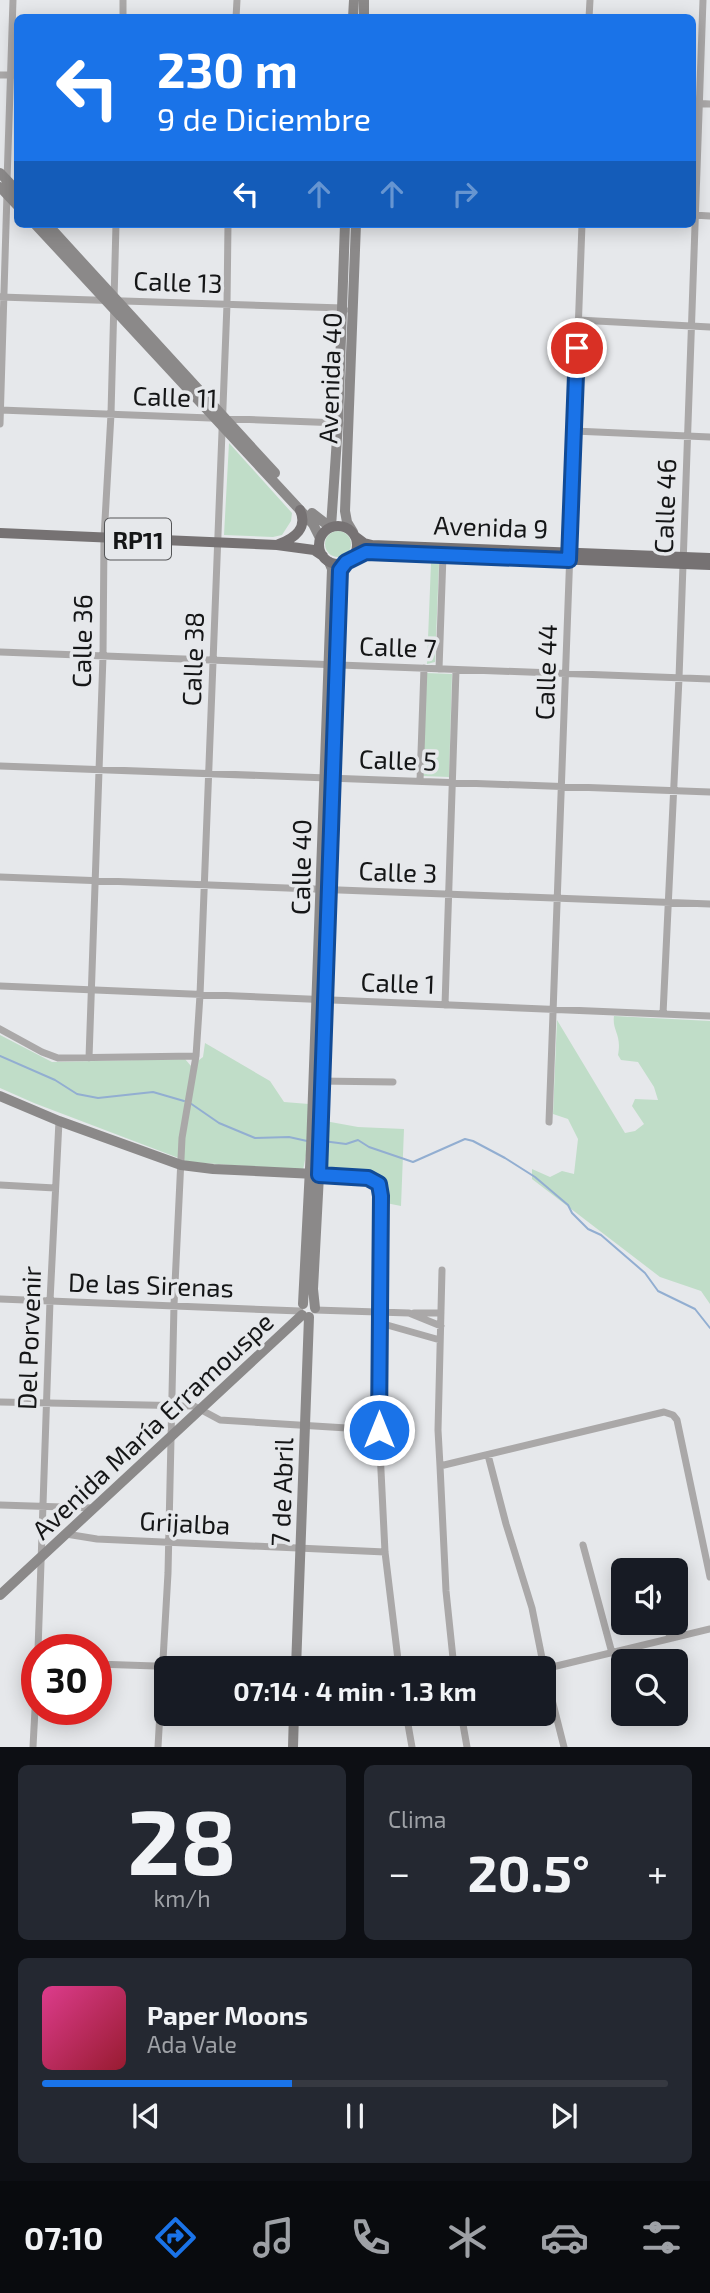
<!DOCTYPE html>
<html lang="es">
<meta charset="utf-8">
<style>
body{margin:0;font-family:"Exo 2",sans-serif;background:#242831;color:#f1f3f6;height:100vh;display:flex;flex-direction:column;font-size:26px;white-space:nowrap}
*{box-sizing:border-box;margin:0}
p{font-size:23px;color:#9ea1a6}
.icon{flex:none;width:38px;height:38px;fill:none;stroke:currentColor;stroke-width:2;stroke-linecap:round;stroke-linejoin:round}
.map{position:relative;height:1747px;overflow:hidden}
.drawer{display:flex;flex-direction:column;gap:18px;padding:18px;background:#0d0f14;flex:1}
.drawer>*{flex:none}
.hud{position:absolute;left:14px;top:14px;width:682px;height:214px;border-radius:10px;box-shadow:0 4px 18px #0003;background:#1a73e8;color:#fff;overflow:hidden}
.buttons{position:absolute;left:611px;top:1558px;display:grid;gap:14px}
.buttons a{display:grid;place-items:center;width:77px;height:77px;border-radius:10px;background:#171b24;box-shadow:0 4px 18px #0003;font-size:35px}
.speed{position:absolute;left:21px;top:1634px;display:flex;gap:14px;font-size:35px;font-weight:700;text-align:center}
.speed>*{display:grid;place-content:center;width:91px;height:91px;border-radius:50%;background:#171b24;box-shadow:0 4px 18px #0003;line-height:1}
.speed .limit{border:10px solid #d22;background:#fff;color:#111}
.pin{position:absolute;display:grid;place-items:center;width:60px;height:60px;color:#fff;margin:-30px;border:4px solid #fff;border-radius:50%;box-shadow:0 2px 7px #0007}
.me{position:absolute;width:77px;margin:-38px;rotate:0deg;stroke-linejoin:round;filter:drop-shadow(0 0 5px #0008)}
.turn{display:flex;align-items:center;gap:24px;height:147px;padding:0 28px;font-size:32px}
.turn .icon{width:91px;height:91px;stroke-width:2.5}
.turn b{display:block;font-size:49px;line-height:60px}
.lanes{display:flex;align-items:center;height:66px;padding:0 28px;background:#0003;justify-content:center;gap:35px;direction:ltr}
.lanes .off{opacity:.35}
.big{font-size:52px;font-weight:700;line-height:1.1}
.drawer .tile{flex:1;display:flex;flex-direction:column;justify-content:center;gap:10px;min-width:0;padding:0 24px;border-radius:10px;background:#242831}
.drawer .dial{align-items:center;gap:0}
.dial b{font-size:91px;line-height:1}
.song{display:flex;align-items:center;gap:21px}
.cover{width:84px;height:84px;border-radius:10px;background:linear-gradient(135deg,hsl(330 70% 55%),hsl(350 70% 35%))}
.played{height:7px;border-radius:4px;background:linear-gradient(90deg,#1a73e8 40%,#363941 40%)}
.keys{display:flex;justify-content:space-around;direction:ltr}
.heat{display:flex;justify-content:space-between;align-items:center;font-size:38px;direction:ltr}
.drawer .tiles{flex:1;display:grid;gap:18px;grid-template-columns:1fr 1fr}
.tile:last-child{grid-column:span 2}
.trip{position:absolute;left:154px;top:1656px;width:402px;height:70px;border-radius:10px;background:#171b24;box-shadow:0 4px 18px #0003;font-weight:700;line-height:70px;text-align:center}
.tab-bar{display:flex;height:112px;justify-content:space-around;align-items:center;background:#090b0e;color:#9ea1a6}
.tab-bar .icon{width:49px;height:49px}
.tab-bar .on{color:#1a73e8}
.tab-bar b{font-size:32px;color:#f1f3f6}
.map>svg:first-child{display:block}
</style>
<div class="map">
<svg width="710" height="1747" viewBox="0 0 710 1747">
<rect width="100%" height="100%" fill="#e6e8eb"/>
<path fill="#c0ddc8" d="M229 443 292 513 291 521 282 535 273 537 224 535Z
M325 544a13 13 0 1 1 26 0a13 13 0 1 1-26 0Z
M431 563 439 564 435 662 427 664Z
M426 673 452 674 449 777 423 776Z
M614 1016 710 1021V1304L701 1291 660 1277 532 1179V1169L550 1177 562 1171 574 1174 578 1139 568 1119 553 1114 557 1020 625 1133 635 1131 644 1124 632 1106 635 1099 658 1100 654 1087 638 1062 621 1060 618 1055C622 1034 612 1031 614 1016Z
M0 1035 52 1062 185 1059 191 1066 203 1057 205 1043 270 1081 284 1102 309 1104 308 1145 303 1170 189 1162 34 1103 0 1088Z
M325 1121 358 1127 404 1129 401 1206 386 1203C386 1165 354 1172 325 1171L323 1146Z"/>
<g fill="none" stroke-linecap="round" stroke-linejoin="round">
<path stroke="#92aed1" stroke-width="2" d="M0 1056 55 1080 77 1094 98 1098 153 1092 184 1101
M190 1103 219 1123 255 1138 289 1137 307 1141
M323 1141 346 1144 358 1140 369 1147 413 1162 465 1139 473 1141 505 1158 535 1177 568 1205 572 1213 588 1229 601 1235 645 1273 658 1291 695 1309 710 1328"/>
<path stroke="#aaa8a8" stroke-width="7" d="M123 18V0
M236 18 237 0
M589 18 590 0
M0 75H18
M693 103 710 104
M7 181 13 0
M693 215 710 216
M0 297 343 308 345 310
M578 320 710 327
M0 410 340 423
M0 424 7 193
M574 431 710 437
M0 652 710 679
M439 669 443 555
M0 766 710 792
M420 781 424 668
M0 877 710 904
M0 986 710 1016
M445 1005 456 670
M663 1014 679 678 703 0
M0 1029 42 1052 58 1058 196 1056
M89 1058 103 656 104 538 111 414 116 224
M318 1081 393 1082
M549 1122 582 224
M319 1175 368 1178 379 1184 380 1189 379 1430 385 1552 399 1668
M0 1185 55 1188
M442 1270 438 1430 440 1466 664 1412 673 1415 677 1420 710 1577
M0 1299 300 1311
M315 1310 409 1313 441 1326
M414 1313H441
M380 1323 440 1340
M0 1402 194 1406 220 1420 379 1430
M488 1455 506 1524 532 1608 544 1668
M440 1466 446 1591 454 1668
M0 1505 94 1508
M66 1534 97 1539 385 1552
M583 1545 612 1653
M666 1622 670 1638
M38 1650 50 1301 59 1121
M96 1664 214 1668
M544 1668 564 1747
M544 1669 710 1629
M406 1713 412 1747
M461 1713 467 1747
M33 1747 37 1672
M158 1747 168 1573 174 1305 182 1138 196 1056 200 995 227 304 228 224"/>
<path stroke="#8b8989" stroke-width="10" d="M353 18 354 0
M364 18V0
M0 173 18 192
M0 187 18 206
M35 224 313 524 320 538
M47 224 275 473
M312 513 330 527
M331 527 338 423 345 224
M353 532 347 522 345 511 356 224
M0 1096 59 1121 181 1165 213 1169 315 1174
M303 1304 311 1149 332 569 329 562
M315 1308 313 1289 319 1175 338 584 340 570 347 562
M0 1595 302 1315
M296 1668 309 1317
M293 1747 294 1713"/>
<path stroke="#767273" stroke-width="10" d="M319 545a19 19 0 1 1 38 0a19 19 0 1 1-38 0Z
M0 533 277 545 314 550 323 556
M356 537 364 543 372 545 710 558
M279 544C295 538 308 528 300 510
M351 559 362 553 371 552 710 565"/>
</g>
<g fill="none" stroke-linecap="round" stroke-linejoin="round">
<defs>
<path id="route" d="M379 1430 381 1196 379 1184 368 1178 319 1175 340 570 346 562 366 552 569 560 577 348"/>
</defs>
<use href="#route" stroke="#114b97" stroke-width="18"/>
<use href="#route" stroke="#1a73e8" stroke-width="12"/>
</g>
<g text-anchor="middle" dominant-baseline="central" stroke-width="7" stroke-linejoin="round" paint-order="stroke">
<rect fill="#e6e8eb" stroke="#545557" stroke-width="2" x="105" y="518.5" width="66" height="41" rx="5"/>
<g font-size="24" font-weight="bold" fill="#151617">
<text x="138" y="539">RP11</text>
</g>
<g font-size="26" fill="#151617" stroke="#e6e8eb">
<text transform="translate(178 281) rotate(2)">Calle 13</text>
<text transform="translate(329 378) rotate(-88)">Avenida 40</text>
<text transform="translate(175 396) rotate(2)">Calle 11</text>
<text transform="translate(664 506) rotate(-88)">Calle 46</text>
<text transform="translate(491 526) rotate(2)">Avenida 9</text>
<text transform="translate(81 641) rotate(-89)">Calle 36</text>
<text transform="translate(398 646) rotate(2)">Calle 7</text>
<text transform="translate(192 659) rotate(-88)">Calle 38</text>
<text transform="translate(545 672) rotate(-88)">Calle 44</text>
<text transform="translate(398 759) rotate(2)">Calle 5</text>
<text transform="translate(300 867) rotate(-89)">Calle 40</text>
<text transform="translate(398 871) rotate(2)">Calle 3</text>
<text transform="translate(398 982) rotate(2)">Calle 1</text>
<text transform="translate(151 1284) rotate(2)">De las Sirenas</text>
<text transform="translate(28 1338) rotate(-88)">Del Porvenir</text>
<text transform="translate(152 1425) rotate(-43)">Avenida María Erramouspe</text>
<text transform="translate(281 1492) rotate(-88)">7 de Abril</text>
<text transform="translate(185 1522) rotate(3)">Grijalba</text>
</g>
</g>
</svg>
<div class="buttons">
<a><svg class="icon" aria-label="sound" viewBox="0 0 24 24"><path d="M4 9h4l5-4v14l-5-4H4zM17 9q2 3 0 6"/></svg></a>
<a><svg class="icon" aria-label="search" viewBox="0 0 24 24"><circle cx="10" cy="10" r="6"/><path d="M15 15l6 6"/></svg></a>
</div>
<div class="speed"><div class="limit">30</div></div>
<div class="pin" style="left:577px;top:348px;background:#d93025"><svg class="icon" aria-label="arrive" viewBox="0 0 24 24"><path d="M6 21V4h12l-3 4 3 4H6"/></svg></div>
<svg class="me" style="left:379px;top:1430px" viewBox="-20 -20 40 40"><circle r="17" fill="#1a73e8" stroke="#fff" stroke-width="3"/><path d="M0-11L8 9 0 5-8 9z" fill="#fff"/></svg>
<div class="trip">07:14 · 4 min · 1.3 km</div>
<div class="hud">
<div class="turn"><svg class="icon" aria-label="left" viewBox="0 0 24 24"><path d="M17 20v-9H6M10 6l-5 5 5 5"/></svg><div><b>230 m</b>9 de Diciembre</div></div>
<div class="lanes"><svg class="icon" aria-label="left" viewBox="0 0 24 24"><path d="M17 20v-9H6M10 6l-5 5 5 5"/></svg><svg class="icon off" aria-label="ahead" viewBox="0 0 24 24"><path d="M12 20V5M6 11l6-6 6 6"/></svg><svg class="icon off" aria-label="ahead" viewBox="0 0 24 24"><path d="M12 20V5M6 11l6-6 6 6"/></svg><svg class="icon off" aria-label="right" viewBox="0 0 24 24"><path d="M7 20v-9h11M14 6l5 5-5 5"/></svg></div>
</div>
</div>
<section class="drawer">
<div class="tiles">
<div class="tile dial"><b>28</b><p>km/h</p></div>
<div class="tile"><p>Clima</p>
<div class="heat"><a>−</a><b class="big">20.5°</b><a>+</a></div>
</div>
<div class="tile">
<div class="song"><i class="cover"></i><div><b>Paper Moons</b><p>Ada Vale</p></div></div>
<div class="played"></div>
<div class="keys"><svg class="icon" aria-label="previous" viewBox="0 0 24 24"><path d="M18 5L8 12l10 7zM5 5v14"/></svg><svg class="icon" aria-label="pause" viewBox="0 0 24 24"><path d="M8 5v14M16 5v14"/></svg><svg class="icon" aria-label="next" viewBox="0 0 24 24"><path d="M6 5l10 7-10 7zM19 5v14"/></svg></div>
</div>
</div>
</section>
<nav class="tab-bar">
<b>07:10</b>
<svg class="icon on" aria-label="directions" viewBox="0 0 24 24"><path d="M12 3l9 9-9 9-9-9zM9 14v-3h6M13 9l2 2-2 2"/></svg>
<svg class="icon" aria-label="music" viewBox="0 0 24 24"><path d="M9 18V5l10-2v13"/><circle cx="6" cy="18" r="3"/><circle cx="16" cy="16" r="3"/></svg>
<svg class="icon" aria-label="phone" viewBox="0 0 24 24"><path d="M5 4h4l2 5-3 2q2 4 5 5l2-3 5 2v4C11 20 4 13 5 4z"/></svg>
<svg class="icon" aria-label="climate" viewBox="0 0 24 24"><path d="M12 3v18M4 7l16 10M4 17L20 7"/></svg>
<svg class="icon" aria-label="car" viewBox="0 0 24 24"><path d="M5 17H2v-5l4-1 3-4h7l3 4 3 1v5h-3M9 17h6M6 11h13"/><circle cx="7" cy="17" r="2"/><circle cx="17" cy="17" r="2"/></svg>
<svg class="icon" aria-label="filters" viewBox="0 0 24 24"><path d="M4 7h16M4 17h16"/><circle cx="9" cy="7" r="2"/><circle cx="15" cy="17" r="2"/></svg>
</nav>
